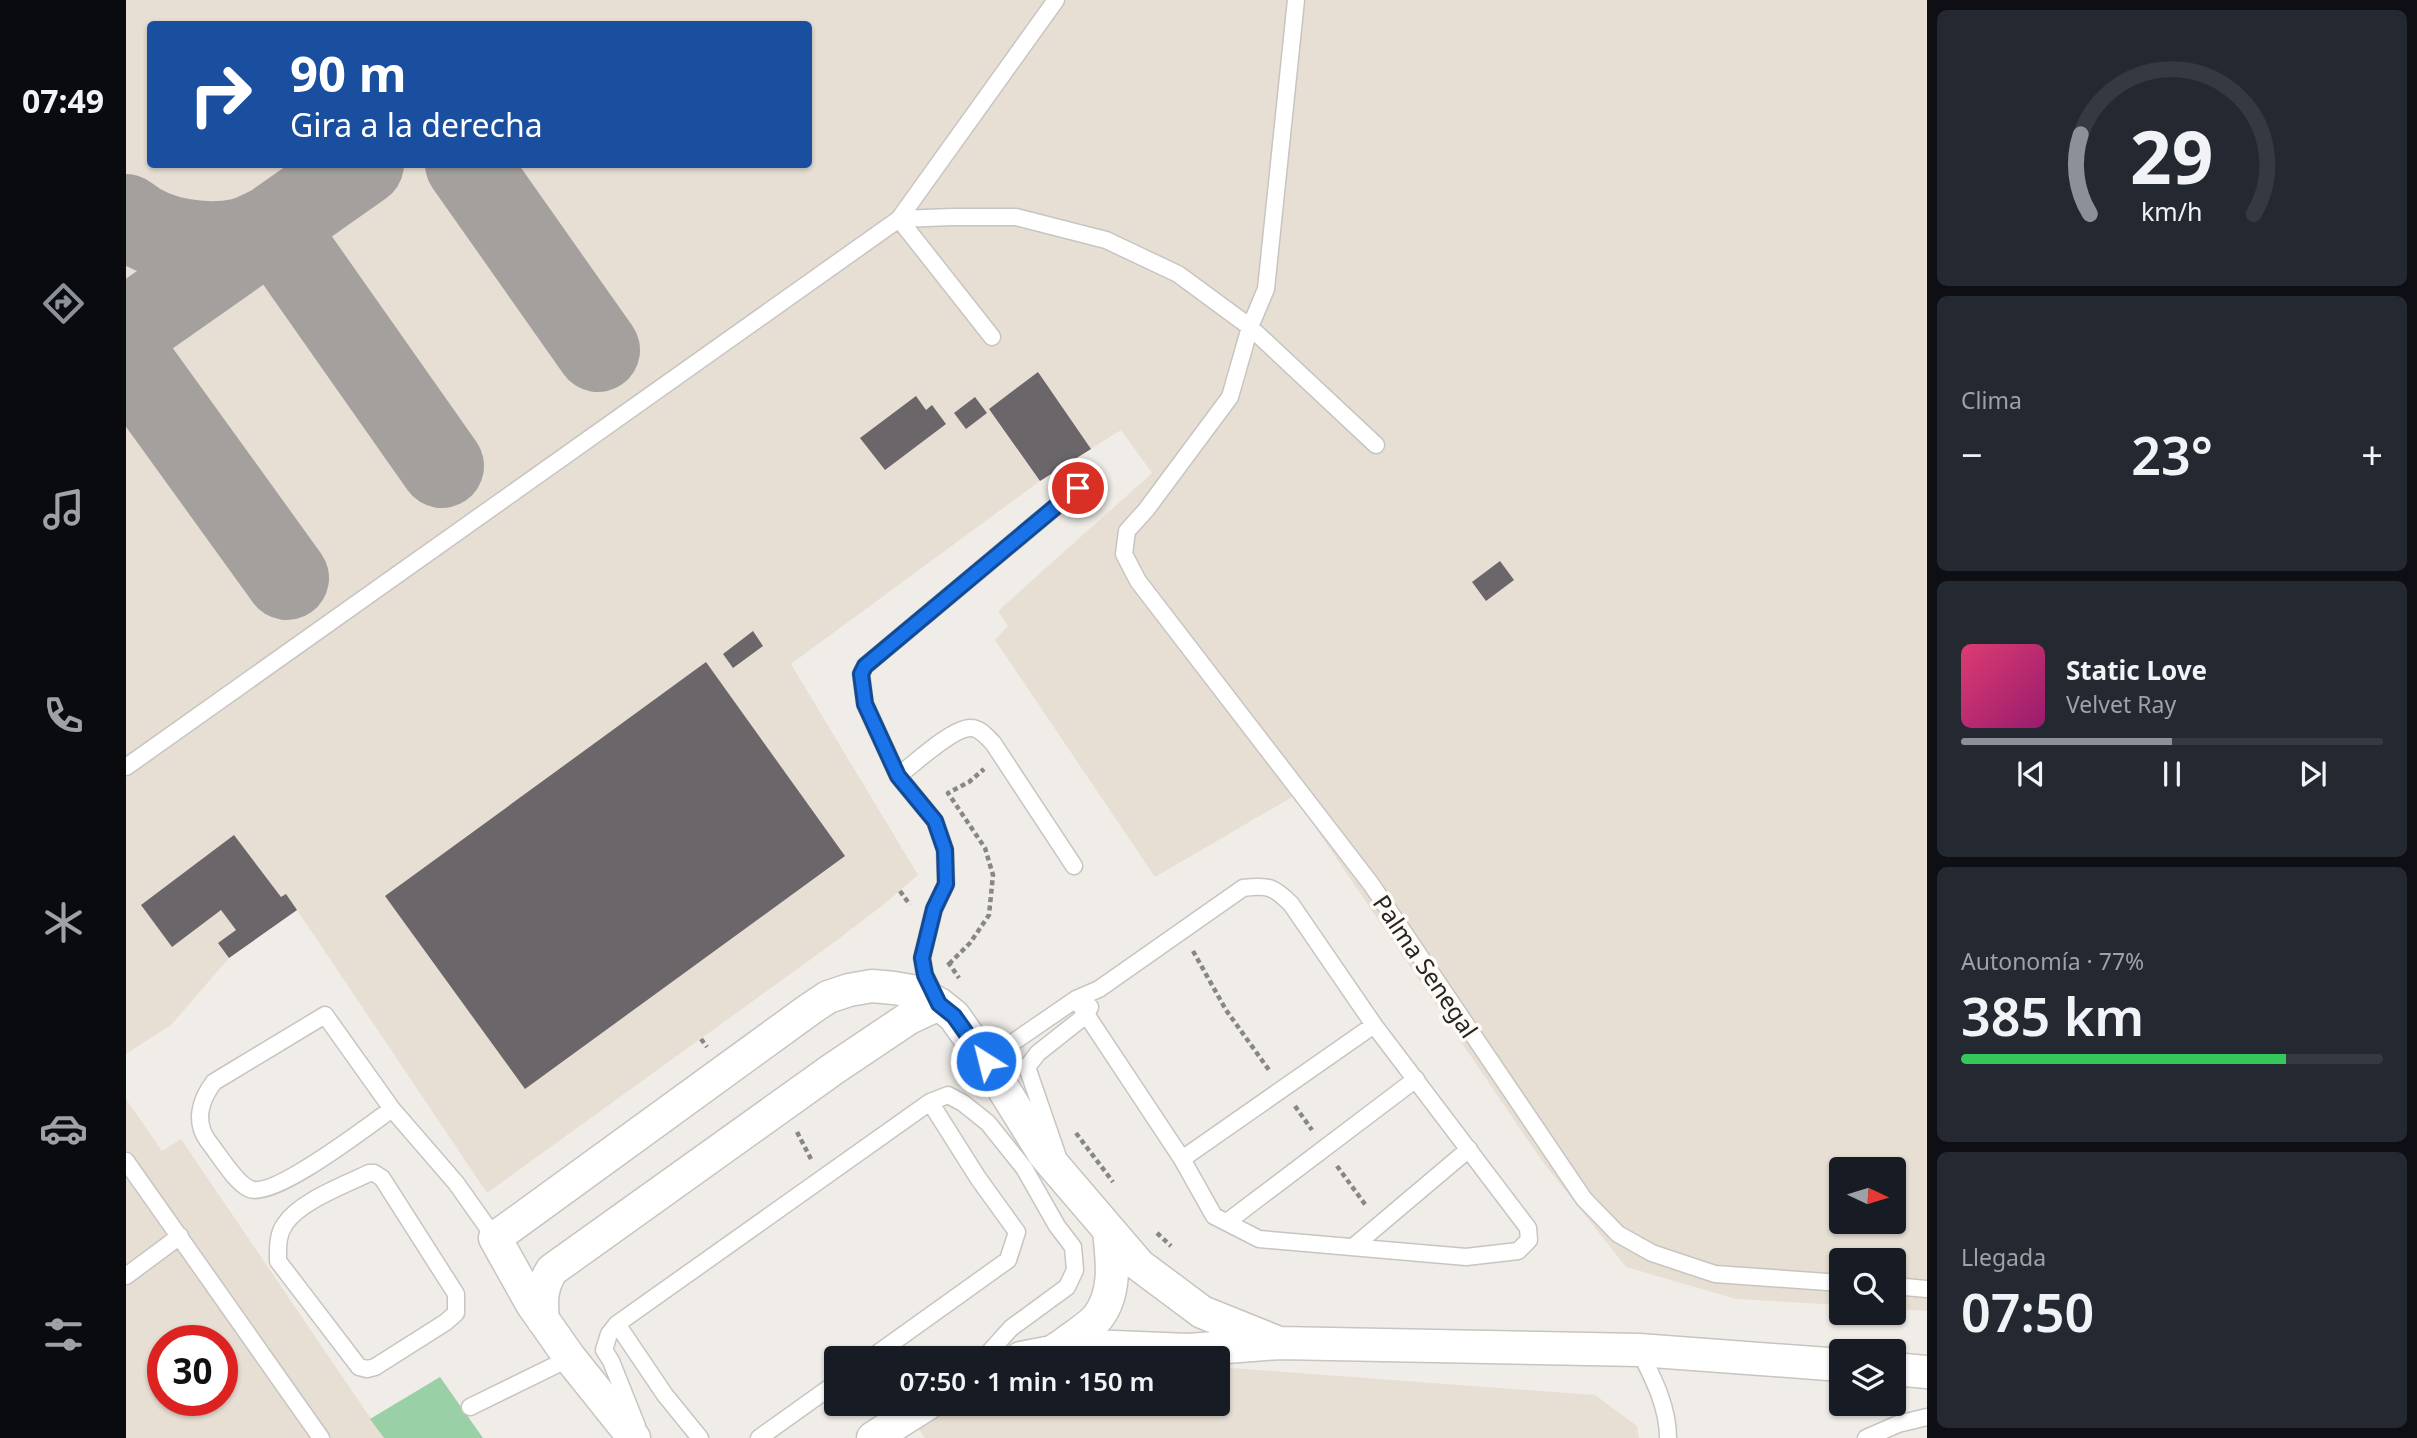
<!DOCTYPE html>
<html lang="es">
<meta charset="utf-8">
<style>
body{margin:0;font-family:"Noto Sans",sans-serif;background:#242831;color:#f1f3f6;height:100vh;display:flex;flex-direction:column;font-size:26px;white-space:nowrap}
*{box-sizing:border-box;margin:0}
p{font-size:23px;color:#9ea1a6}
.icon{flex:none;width:38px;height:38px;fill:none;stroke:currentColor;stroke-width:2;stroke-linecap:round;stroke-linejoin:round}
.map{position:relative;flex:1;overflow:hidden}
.details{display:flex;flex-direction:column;gap:10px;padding:10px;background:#0d0f14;width:490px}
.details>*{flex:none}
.top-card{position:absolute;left:21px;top:21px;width:665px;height:147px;border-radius:7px;box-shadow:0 2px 5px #0004;background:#1a4fa0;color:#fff;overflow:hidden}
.needle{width:46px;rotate:94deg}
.controls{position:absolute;left:1703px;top:1157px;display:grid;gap:14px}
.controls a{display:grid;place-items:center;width:77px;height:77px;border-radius:7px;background:#171b24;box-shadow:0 2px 5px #0004;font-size:35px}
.speed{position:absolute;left:21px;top:1325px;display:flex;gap:14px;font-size:35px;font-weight:700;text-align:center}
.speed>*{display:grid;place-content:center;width:91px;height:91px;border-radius:50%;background:#171b24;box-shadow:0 2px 5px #0004;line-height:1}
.speed .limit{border:10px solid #d22;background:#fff;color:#111}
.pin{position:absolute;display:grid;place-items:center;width:60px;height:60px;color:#fff;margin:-30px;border:4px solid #fff;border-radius:50%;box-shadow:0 2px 7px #0007}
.me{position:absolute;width:77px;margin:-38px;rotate:324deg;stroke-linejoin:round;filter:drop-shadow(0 0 5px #0008)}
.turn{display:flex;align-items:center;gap:24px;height:147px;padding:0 28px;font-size:32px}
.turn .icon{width:91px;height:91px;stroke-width:2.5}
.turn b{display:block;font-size:49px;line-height:60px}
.big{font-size:52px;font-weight:600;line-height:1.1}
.details .widget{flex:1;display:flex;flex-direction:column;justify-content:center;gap:10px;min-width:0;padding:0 24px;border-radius:10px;background:#242831}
.details .dial{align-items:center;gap:0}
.dial svg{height:182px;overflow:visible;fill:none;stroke:#363941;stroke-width:7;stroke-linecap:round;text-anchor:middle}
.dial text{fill:#f1f3f6;stroke:none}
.song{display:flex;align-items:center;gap:21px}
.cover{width:84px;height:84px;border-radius:10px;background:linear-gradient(135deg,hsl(340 70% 55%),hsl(320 70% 35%))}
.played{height:7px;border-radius:4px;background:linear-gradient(90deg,#8c9099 50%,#363941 50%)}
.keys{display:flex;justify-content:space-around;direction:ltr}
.heat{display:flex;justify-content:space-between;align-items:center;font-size:38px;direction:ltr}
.charge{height:10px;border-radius:5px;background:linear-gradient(90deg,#34c759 77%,#363941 0)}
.trip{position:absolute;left:698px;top:1346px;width:406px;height:70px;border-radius:7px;background:#171b24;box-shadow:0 2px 5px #0004;font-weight:600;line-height:70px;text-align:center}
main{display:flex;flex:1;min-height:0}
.tab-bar{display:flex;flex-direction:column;width:126px;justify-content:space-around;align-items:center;background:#090b0e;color:#9ea1a6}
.tab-bar .icon{width:49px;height:49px}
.tab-bar .on{color:#8c9099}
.tab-bar b{font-size:32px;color:#f1f3f6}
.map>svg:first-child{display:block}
</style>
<main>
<nav class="tab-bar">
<b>07:49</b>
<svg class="icon on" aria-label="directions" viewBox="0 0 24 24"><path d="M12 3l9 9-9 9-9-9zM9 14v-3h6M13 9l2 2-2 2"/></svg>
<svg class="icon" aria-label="music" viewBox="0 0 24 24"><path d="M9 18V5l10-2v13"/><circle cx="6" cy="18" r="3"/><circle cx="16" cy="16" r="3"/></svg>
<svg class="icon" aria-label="phone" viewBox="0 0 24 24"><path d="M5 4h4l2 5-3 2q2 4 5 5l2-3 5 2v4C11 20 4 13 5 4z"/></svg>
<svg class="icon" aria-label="climate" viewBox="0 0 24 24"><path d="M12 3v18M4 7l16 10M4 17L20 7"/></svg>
<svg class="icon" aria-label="car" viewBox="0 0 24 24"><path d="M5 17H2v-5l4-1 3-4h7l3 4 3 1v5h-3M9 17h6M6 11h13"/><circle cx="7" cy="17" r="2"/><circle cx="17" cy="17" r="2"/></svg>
<svg class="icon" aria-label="filters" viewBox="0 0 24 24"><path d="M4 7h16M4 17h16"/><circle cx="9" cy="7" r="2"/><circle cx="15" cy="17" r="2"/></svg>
</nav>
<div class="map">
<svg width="1801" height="1438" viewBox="0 0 1801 1438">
<rect width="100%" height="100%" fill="#f0ede8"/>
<path fill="#e7dfd4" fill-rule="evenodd" d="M0 0H1801V1311L1768 1309V1260H1715V1305L1610 1299 1500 1267 1416 1161 1168 796 1029 877 869 640 882 626 872 611 1026 473 995 430 914 481 665 664 792 875 757 905 706 944 361 1193 171 910 103 958 45 1025 0 1054ZM24 24H682V164H24ZM1715 1169H1768V1222H1715Z
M0 1099 36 1151 55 1139 258 1438H0ZM37 1340H96V1400H37Z
M1092 1367 1469 1395 1511 1426 1513 1438H799L792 1428 829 1404H1092Z"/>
<path fill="#9ad0a6" d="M314 1377 357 1438H258L244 1419Z"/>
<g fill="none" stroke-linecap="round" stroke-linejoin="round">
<path stroke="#a3a09d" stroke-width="84" d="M341 164 472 350
M0 216C30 241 79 248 116 240 127 237 137 231 147 227
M148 227 316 466
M0 330 236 164
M0 355 161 578"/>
</g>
<path fill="#6a6669" d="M912 372 965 449 914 481 863 409Z
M790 396 800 410 806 405 820 424 759 470 734 438Z
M849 397 861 413 840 429 828 413Z
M1374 561 1388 580 1360 601 1346 582Z
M627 631 637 646 607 668 597 654Z
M580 662 719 856 399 1089 259 896Z
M108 835 155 897 160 894 171 910 103 958 92 943 110 930 95 910 46 947 15 905Z"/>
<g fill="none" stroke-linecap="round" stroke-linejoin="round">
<defs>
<path id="lane" d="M1170 0 1140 289 1124 327 1104 397 1020 510 1001 531 998 554 1012 581 1245 884 1458 1199 1492 1234 1526 1253 1589 1274 1715 1283
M773 219 827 217H890L980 240 1052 274 1124 327 1250 445
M773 219 866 337
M0 767 773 219 930 0
M772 776C788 764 827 727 845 728 854 728 861 737 867 743L948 866
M811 999 799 975 796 958 808 909 820 884 819 850 809 821 772 776 739 704 735 674 739 666 952 488
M950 999 1056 1159 1088 1216 1133 1239 1340 1257 1392 1251 1403 1240 1402 1228 1248 1025
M860 1061 950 999 973 989 1117 888C1142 885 1147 886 1165 904L1248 1025 1056 1159
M266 1109C242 1126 148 1199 124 1189 109 1183 92 1153 82 1141 68 1122 74 1100 88 1082L199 1015 266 1109 330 1183 369 1238
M931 1154 901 1067 912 1053 960 1015 964 1007
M0 1161 195 1438
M243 1173H248L256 1178 330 1294V1313L320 1322 249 1367 241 1369 233 1367 152 1261C152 1248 151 1235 159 1224 174 1201 219 1185 243 1173Z
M1101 1222 1290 1079
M1227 1247 1343 1149
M0 1276 54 1236
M1768 1286 1801 1289
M491 1324 539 1395 574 1438
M1513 1350C1527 1378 1542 1406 1542 1438
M745 1358 882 1260 891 1232 852 1178 804 1102
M344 1407 444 1358
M511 1426 485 1361 478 1350 483 1334 491 1324 804 1102 822 1095 837 1103 862 1123 898 1168 931 1226 947 1247 949 1270 941 1287 885 1328 858 1358
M633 1438 710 1383
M1740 1438 1772 1424 1801 1417"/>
<path id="street" d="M417 1320C415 1301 415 1287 426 1270L707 1069 783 1018 813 1004
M937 1345C948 1336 963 1328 972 1317 991 1292 986 1259 983 1231
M895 1358 926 1352 937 1345 1063 1350 1153 1343 1513 1350 1715 1365
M1768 1369 1801 1372
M508 1438 444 1358 406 1304 369 1238 684 1009 702 997 723 990 746 986 768 988 791 992 813 1004 828 1016 860 1061 918 1154 1013 1265 1076 1312 1153 1343
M747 1438 801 1404"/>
</defs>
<use href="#lane" stroke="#c8c4c0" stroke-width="19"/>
<use href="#street" stroke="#c8c4c0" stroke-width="35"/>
<path stroke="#898784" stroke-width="4.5" stroke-dasharray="5 3.5" stroke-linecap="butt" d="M774 891 784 905
M1067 951 1100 1010 1143 1070
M822 962 833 978
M823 964 844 943 863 915 867 875 859 848 822 793 843 782 858 769
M575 1039 581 1047
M1169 1106 1186 1130
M671 1132 685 1159
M950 1133 987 1182
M1211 1166 1241 1207
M1031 1233 1045 1246"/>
<use href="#lane" stroke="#fff" stroke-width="16"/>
<use href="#street" stroke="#fff" stroke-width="32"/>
</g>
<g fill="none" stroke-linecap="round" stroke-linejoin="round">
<defs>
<path id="route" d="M860 1061 828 1016 813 1004 799 975 796 958 808 909 820 884 819 850 809 821 772 776 739 704 735 674 739 666 952 488"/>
</defs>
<use href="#route" stroke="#114b97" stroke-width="18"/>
<use href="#route" stroke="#1a73e8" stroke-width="12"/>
</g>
<g text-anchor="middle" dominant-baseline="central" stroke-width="7" stroke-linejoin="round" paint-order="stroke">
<g font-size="24" fill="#262523" stroke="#fefaf5">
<text transform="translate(1300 966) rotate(56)">Palma Senegal</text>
</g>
</g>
</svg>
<div class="controls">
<a><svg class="needle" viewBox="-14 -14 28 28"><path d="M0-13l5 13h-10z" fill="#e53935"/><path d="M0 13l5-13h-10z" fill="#9ea1a6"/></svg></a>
<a><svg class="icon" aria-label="search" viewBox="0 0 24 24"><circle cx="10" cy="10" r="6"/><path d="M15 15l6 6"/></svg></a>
<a><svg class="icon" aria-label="layers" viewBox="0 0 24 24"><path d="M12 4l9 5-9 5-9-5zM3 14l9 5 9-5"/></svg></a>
</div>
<div class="speed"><div class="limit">30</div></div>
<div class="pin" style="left:952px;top:488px;background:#d93025"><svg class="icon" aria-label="arrive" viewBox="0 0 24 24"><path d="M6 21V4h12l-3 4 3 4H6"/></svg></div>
<svg class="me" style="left:860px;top:1061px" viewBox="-20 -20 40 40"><circle r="17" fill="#1a73e8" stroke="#fff" stroke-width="3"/><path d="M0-11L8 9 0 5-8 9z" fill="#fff"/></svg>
<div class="trip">07:50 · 1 min · 150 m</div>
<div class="top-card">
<div class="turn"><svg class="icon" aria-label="right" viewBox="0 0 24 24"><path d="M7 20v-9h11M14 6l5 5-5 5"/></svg><div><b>90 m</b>Gira a la derecha</div></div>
</div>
</div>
<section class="details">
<div class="widget dial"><svg viewBox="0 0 100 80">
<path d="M14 69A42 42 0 1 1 86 69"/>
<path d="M14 69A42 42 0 0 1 10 34" stroke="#8c9099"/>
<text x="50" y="56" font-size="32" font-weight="700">29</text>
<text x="50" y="72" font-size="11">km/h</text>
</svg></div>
<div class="widget"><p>Clima</p>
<div class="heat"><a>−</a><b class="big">23°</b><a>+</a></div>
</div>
<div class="widget">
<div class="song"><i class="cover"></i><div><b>Static Love</b><p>Velvet Ray</p></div></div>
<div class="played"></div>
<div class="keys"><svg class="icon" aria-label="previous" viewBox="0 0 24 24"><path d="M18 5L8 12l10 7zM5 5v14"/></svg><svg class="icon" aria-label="pause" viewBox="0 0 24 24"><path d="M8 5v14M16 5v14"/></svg><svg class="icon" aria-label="next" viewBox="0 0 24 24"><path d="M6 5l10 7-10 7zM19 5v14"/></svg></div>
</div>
<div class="widget"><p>Autonomía · 77%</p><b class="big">385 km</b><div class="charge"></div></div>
<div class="widget"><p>Llegada</p><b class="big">07:50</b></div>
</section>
</main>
